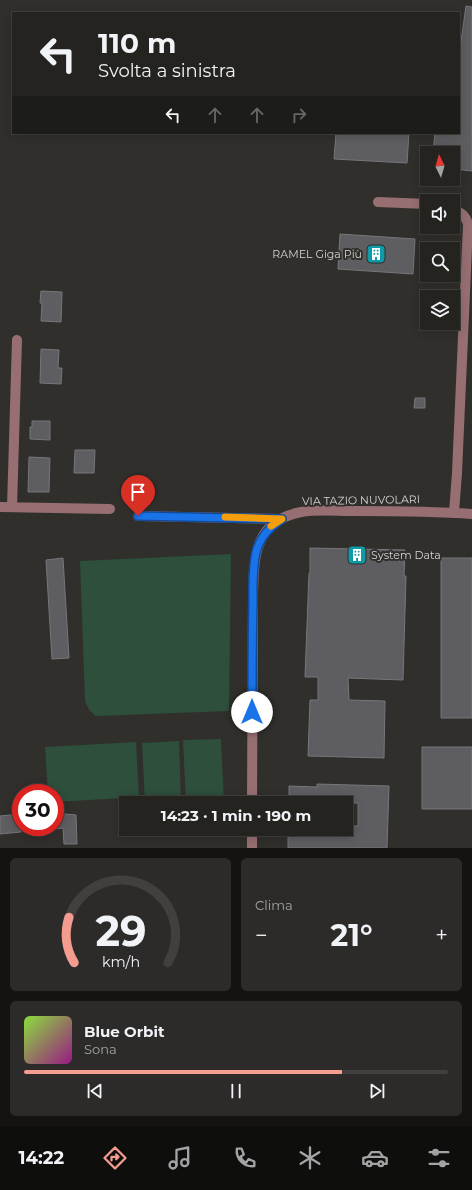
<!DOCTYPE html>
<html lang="it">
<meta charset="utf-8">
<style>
body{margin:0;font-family:Montserrat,sans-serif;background:#2c2b29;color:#f1f3f6;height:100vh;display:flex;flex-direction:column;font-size:15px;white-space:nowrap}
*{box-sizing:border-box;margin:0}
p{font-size:13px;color:#a3a4a5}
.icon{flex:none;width:22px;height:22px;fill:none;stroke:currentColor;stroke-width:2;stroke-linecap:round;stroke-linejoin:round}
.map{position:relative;height:848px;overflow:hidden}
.drawer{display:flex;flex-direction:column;gap:10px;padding:10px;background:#141312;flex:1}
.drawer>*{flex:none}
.banner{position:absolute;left:12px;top:12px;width:448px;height:122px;border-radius:0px;box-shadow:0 2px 10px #0003,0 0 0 1px #41403e;background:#242320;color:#f1f3f6;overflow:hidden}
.needle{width:26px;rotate:355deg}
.tools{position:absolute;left:420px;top:146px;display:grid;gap:8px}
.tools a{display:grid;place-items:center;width:40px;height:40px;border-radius:0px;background:#242320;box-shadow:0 2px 10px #0003,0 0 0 1px #41403e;font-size:20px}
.speed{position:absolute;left:12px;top:784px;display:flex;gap:8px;font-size:20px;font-weight:700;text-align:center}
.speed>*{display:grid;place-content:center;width:52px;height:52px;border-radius:50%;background:#242320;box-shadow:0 2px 10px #0003,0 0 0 1px #41403e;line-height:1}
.speed .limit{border:6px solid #d22;background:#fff;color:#111}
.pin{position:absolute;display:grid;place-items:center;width:34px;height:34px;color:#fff;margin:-41px -17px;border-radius:50% 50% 50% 0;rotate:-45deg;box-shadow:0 0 4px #0007}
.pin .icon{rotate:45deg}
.me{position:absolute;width:44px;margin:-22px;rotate:0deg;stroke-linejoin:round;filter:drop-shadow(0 0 3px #0008)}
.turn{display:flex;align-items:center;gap:14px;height:84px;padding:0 20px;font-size:18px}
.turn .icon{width:52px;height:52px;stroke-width:2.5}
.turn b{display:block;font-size:28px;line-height:34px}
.lanes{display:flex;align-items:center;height:38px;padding:0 20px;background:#0003;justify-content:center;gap:20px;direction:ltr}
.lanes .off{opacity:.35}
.big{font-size:30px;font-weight:700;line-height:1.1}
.drawer .widget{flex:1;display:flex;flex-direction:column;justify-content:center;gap:6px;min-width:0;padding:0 14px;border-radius:6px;background:#2c2b29}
.drawer .dial{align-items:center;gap:0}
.dial svg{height:104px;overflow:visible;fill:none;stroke:#41403e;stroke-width:7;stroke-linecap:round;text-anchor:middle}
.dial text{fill:#f1f3f6;stroke:none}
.song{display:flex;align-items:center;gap:12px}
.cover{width:48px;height:48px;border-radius:6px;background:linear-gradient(135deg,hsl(90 70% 55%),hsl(310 70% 35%))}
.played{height:4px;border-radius:2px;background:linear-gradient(90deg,#f59c90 75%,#41403e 75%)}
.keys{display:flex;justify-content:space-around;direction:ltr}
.heat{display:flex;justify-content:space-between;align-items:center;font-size:22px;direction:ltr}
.drawer .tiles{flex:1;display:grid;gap:10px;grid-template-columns:1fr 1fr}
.widget:last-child{grid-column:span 2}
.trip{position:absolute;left:119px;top:796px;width:234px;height:40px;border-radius:0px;background:#242320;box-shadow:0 2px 10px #0003,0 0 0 1px #41403e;font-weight:700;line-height:40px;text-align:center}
.menu{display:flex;height:64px;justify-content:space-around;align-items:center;background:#0e0e0d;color:#a3a4a5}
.menu .icon{width:28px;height:28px}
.menu .on{color:#f59c90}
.menu b{font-size:18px;color:#f1f3f6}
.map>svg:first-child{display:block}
</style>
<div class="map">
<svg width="472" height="848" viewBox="0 0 472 848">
<rect width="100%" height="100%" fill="#302f2b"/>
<path fill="#2d4f3c" d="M231 554 229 711 96 716 89 710 85 701 80 561Z
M221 739 224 803H186L183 740Z
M179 741 181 803H145L142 743Z
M136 742 139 797 55 802V793H48L45 747Z"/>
<path fill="#5e5e62" stroke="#77767b" d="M466 6 472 7V171L453 169V153H433L435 133H459V55Z
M336 133H409L407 163 334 159Z
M340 234 415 239 413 274 338 269Z
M41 291 62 292 61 322 41 321 42 303H40Z
M41 349 59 350 58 368H62L61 384 40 383Z
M415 398H425V408H414Z
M32 421H50V440L30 439V427H32Z
M75 450H95L94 473H74Z
M29 457 50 458 49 492H28Z
M310 548 405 550 404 576H406L403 680 348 678 349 700 385 701 384 758 308 756 310 700H318V677H305L309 573H310Z
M63 558 69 658 52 659 46 560Z
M441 558H472V718H441Z
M422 747H472V809H422Z
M317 784 389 786 387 848H288V829H346V826H358V803H289V786L317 787Z
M55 813 76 815 77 844H64L63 828 55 829Z
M21 814V832L0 834V816Z"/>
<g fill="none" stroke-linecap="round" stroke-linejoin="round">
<path stroke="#976f72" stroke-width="10" d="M378 202 427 204
M453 209C461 212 466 216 468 224L457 473 454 512
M0 507 110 509
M12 507 17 340
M138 516 282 519
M252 803 253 595C254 572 252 544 271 526 278 519 291 514 301 512 318 509 336 511 353 511 393 511 432 511 472 514
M252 829V848"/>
</g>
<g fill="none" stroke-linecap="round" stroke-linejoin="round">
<defs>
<path id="route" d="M138 516 282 519C270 527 262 535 257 549 252 564 253 589 253 604 252 640 252 676 252 712"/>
</defs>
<use href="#route" stroke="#114b97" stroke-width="10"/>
<use href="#route" stroke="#1a73e8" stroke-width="7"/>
<path stroke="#f59e0b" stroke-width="7" d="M225 517 282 519 271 526"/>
</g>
<defs>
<symbol id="building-square" viewBox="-11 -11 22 22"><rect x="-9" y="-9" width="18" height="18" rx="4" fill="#0f9aa8" stroke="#302f2b"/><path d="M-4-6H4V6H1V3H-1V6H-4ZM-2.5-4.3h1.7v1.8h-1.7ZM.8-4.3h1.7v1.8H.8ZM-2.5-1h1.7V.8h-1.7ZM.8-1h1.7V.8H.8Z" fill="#fff"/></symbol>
</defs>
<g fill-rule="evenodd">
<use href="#building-square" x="365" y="243" width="22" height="22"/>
<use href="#building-square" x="346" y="544" width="22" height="22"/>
</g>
<g text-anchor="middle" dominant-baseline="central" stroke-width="4" stroke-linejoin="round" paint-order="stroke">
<g font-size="11" fill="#d3d2d0" stroke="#302f2b" text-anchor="end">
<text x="362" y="254">RAMEL Giga Più</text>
<text x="371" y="555" text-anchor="start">System Data</text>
</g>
<g font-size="11" fill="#d3d2d0" stroke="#302f2b">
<text transform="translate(361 500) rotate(-1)">VIA TAZIO NUVOLARI</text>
</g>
</g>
</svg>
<div class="tools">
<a><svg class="needle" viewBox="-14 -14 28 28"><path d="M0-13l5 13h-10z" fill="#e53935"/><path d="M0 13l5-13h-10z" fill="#a3a4a5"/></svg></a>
<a><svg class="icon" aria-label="sound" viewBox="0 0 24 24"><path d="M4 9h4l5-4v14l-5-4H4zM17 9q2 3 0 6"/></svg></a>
<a><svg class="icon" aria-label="search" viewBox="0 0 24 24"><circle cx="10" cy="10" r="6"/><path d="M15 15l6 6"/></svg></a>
<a><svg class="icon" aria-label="layers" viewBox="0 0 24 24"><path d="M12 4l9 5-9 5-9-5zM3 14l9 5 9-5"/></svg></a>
</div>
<div class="speed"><div class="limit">30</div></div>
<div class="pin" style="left:138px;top:516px;background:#d93025"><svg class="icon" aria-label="arrive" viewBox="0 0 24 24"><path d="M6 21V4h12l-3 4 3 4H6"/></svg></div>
<svg class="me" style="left:252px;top:712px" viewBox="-20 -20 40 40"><circle r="19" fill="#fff"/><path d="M0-13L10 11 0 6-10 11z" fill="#1a73e8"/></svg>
<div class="trip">14:23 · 1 min · 190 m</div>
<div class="banner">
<div class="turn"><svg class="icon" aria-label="left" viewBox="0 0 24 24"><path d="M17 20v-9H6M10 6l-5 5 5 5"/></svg><div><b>110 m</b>Svolta a sinistra</div></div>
<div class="lanes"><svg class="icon" aria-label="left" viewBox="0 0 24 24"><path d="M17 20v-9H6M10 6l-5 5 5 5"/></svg><svg class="icon off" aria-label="ahead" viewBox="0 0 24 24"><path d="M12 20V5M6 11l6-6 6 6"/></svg><svg class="icon off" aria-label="ahead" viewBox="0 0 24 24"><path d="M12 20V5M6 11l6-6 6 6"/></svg><svg class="icon off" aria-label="right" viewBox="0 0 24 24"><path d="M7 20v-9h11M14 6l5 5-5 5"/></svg></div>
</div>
</div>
<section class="drawer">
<div class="tiles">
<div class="widget dial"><svg viewBox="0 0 100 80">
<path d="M14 69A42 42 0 1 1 86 69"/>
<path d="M14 69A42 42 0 0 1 10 34" stroke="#f59c90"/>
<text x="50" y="56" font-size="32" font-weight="700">29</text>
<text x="50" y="72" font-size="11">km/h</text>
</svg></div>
<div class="widget"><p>Clima</p>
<div class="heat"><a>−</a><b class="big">21°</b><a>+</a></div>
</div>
<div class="widget">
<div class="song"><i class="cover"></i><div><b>Blue Orbit</b><p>Sona</p></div></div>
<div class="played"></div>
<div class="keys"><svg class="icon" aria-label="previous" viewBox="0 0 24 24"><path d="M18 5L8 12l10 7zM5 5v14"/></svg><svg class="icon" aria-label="pause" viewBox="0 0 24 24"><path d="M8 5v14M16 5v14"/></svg><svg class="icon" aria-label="next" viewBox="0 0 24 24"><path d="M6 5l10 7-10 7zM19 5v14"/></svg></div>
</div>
</div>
</section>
<nav class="menu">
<b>14:22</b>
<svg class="icon on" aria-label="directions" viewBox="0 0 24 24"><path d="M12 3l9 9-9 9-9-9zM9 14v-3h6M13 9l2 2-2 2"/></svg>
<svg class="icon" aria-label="music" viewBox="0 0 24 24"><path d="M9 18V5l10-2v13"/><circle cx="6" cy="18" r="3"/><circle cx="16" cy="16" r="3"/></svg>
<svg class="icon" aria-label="phone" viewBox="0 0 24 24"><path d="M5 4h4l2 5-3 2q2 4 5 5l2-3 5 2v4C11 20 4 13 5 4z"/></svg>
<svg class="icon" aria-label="climate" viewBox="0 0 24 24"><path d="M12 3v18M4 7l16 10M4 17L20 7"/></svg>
<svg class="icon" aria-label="car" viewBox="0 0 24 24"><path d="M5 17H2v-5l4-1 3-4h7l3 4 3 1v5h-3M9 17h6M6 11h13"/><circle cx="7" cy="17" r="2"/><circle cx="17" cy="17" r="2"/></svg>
<svg class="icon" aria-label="filters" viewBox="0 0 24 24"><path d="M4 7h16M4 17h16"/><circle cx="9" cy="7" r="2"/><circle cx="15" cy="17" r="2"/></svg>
</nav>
